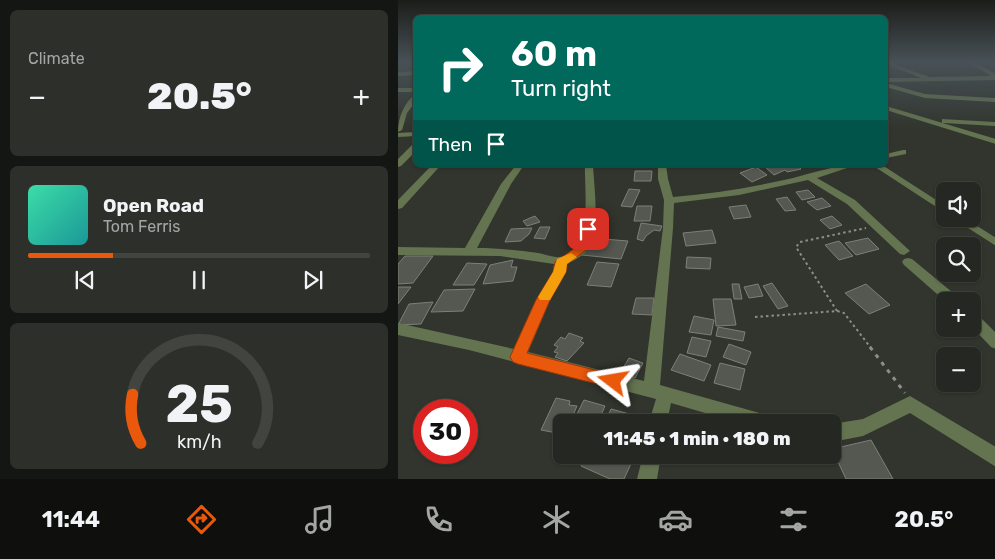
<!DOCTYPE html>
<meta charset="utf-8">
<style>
body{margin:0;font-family:Rubik,sans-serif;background:#2d302a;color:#f1f3f6;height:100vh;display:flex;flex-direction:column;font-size:19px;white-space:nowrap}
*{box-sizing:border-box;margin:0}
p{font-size:16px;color:#a3a6a5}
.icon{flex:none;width:28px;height:28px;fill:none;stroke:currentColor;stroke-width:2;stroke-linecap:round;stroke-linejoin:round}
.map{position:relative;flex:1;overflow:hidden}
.sheet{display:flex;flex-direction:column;gap:10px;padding:10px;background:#141613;width:398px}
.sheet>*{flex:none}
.top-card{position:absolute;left:15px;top:15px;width:475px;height:152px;border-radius:8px;box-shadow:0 1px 4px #0004,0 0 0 1px #424440;background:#00695c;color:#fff;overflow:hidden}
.fabs{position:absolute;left:538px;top:182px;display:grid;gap:10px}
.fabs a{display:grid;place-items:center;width:45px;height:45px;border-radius:8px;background:#252822;box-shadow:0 1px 4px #0004,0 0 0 1px #424440;font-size:25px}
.speed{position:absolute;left:15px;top:399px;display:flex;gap:10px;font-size:25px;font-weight:700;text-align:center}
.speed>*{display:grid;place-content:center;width:65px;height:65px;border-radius:50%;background:#252822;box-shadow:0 1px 4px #0004,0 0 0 1px #424440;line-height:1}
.speed .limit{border:8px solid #d22;background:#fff;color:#111}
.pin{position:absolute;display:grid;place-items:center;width:42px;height:42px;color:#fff;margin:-21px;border-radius:10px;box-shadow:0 2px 8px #0006}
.me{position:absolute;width:55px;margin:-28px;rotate:284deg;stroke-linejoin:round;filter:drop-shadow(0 0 4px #0008)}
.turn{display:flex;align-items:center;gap:18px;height:105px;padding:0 15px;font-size:22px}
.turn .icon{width:65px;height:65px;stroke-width:2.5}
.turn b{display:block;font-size:35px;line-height:42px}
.then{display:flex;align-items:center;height:48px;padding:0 15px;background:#0003;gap:10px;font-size:19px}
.big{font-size:38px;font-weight:800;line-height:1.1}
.sheet .widget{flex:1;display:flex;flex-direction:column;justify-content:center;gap:8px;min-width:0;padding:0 18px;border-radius:8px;background:#2d302a}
.sheet .dial{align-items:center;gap:0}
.dial svg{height:130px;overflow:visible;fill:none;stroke:#424440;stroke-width:7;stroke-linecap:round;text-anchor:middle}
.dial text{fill:#f1f3f6;stroke:none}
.song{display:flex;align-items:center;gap:15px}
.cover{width:60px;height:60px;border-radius:8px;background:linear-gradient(135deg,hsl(160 70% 55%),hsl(180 70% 35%))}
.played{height:5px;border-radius:2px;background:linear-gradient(90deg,#ea580c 25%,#424440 25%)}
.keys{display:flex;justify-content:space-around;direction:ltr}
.heat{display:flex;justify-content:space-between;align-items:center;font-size:28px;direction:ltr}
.trip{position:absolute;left:155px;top:414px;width:288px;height:50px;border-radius:8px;background:#252822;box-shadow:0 1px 4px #0004,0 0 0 1px #424440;font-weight:800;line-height:50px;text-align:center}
.tab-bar{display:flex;height:80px;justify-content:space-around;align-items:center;background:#0f100e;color:#a3a6a5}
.tab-bar .icon{width:35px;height:35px}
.tab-bar .active{color:#ea580c}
.tab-bar b{font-size:22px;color:#f1f3f6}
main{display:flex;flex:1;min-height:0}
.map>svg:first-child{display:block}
</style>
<main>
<section class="sheet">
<div class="widget"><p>Climate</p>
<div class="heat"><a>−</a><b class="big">20.5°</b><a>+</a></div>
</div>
<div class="widget">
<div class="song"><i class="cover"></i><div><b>Open Road</b><p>Tom Ferris</p></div></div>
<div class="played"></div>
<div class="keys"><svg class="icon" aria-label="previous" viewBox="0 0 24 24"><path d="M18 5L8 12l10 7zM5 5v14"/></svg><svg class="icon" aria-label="pause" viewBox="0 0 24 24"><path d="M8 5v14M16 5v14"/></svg><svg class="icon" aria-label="next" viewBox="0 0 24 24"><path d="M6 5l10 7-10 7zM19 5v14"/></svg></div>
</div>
<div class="widget dial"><svg viewBox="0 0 100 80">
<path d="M14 69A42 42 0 1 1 86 69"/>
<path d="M14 69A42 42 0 0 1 9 39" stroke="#ea580c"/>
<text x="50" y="56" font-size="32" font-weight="700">25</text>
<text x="50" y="72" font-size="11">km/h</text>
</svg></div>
</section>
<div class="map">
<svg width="598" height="479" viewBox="0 0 598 479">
<rect width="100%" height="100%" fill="#31352d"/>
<path fill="#555850" stroke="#7c8078" d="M399 165 403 169 389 172 387 170 376 175 366 166Z
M358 167 369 175 354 182 342 173Z
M237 171H254L253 181H236Z
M231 189 242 190 234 207 223 206Z
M410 190 417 197 404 200 398 192Z
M389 197 398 210 387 211 378 199Z
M424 198 433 206 419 210 409 202Z
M348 205 353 217 336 219 331 207Z
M239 206H254L252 221H236Z
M137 216 142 222 129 226 125 221Z
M434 216 444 225 432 229 422 220Z
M243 223 264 226 262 231 256 230 248 236 245 241 239 239Z
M142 227H152L147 239 136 238Z
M134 228 131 234 123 241 107 242 113 229Z
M314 230 318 243 288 246 285 233Z
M193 238 230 241 223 259 184 255Z
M470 238 481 249 458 255 447 243Z
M441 241 455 256 441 260 427 245Z
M7 256H35L15 283 0 284V264Z
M289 257 313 258 312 269 288 268Z
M115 260 113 267H119L115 281 85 284 92 265Z
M199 262 221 264 213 287 189 285Z
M69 263 89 264 76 285H55Z
M374 283 390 306 380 309 365 286Z
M334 284H341L344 299H336Z
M360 284 365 296 351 298 346 287Z
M468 284 492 305 471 314 447 293Z
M0 287H13L0 304Z
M77 289 65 311 33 312 46 290Z
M238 298H256L254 315 234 314Z
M315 299H333L338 325 318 326Z
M35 302 23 324 0 325 11 304Z
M296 316 316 320 313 335 291 332Z
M320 327 347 332 345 341 318 336Z
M171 333 185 338 182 341 186 343 169 361 157 357 160 353 156 352 160 347 156 345 163 337 167 339Z
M294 337 313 341 308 357 289 353Z
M331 344 353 352 348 365 325 357Z
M282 354 313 365 306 381 273 370Z
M231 358 245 363 237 378 222 373Z
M322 363 347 369 342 390 316 383Z
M158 398 172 401 171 405 179 406 172 422H164V430H161L159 433 143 430Z
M186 400 207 406 200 422 176 420Z
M213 409 235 415 231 422H207Z
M473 440 495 479H448L434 449Z
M189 455H231L236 457 226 479H212L183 466Z"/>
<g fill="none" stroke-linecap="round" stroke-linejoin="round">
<path stroke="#8c8f89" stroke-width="2" stroke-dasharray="2.5 3" stroke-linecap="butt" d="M439 311 398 247 402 242 468 228
M357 317 439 311 446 313 473 348"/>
<path stroke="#8c8f89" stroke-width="3" stroke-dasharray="4 5.5" stroke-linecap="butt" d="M472 347 507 393"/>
<path fill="#647450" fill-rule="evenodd" d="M489 62 529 76 530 77 593 76 570 62H576L598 74V80L488 82V78H523L489 64Z
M18 71V75L0 76V72Z
M488 83 527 94 598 98V102L527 98 488 87Z
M0 88H18V92H0Z
M18 93V101L9 113 4 130 0 132C0 117 6 103 18 93Z
M488 106 598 139V144L488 110Z
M544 119 598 122V126L547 123H544Z
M18 132V136L0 137V133Z
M15 144H18V151L3 166 0 167V159Z
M505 150H508V154L488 158V154Z
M34 165H43L4 208 0 209V200Z
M118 165H126L113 184 79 248C99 248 119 250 140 253 146 254 156 258 162 257 196 252 186 189 187 165H195C196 189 204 236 186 254 181 258 174 261 169 264L167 272 152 300 130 352 246 381 265 228 266 200 260 179V165H268L270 179 275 197C312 194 350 188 386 180 410 175 434 165 458 165L419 178 457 200 512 251 506 255 502 254 449 204 410 180 341 195 276 203 275 228 262 385 365 414 371 416 374 422H338L273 403 269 422H251L258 399 71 350 0 335V323L116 349 138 300 155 272 156 264 102 256 0 255V247L67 248 103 184Z
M474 165H484L546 205V212Z
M556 219H568L598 238V246Z
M510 258 514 259 560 297 562 301H547L506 265 504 262 506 259Z
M574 313 579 314 598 333V349L593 347 574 327Z
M512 396 598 447V467L512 413 465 436 434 442V424L465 419Z
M245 455H263L259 479H239Z"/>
</g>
<linearGradient id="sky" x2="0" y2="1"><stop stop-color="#1b1d19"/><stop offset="0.48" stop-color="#485157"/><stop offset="1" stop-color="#485157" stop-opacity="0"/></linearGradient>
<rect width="598" height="129" fill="url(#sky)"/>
<path fill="#ea580c" stroke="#983908" d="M190 226 195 229 191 248 169 264 168 272 152 300 129 353 221 376 223 381 221 386 215 388 120 364 115 362 112 357 138 300 155 272 157 262 180 246 184 229Z"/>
<path fill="#f59e0b" d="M173 253 179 257 169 264 168 272 152 300H142L140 297 155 272 159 259Z"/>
</svg>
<div class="fabs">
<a><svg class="icon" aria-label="sound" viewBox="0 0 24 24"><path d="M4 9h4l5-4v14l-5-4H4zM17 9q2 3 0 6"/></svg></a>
<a><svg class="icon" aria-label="search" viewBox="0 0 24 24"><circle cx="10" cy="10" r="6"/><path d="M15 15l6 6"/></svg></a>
<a>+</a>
<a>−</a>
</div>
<div class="speed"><div class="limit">30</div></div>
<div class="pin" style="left:190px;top:229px;background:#d93025"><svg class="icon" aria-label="arrive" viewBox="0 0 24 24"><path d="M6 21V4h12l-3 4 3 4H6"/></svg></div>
<svg class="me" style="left:215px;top:381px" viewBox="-20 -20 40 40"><path d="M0-17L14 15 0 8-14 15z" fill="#ea580c" stroke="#fff" stroke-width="4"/></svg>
<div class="trip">11:45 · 1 min · 180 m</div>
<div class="top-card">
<div class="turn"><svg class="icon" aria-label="right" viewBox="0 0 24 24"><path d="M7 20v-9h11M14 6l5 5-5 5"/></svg><div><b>60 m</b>Turn right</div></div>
<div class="then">Then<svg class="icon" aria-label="arrive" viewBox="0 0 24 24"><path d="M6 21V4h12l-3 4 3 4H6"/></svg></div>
</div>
</div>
</main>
<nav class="tab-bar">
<b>11:44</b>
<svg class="icon active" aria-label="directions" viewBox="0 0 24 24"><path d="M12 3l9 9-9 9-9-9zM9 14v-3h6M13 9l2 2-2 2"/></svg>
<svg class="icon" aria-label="music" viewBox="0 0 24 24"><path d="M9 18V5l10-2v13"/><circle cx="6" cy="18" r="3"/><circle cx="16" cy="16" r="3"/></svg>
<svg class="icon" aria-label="phone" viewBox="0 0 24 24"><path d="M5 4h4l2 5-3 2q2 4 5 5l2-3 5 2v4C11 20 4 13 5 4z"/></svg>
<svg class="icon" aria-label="climate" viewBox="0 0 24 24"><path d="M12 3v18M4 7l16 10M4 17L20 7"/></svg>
<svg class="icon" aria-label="car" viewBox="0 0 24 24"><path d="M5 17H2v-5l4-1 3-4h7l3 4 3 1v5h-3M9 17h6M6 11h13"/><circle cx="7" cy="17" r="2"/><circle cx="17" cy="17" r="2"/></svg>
<svg class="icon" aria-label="filters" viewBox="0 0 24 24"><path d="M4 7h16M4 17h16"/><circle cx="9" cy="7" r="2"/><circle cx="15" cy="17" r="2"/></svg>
<b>20.5°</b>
</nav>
